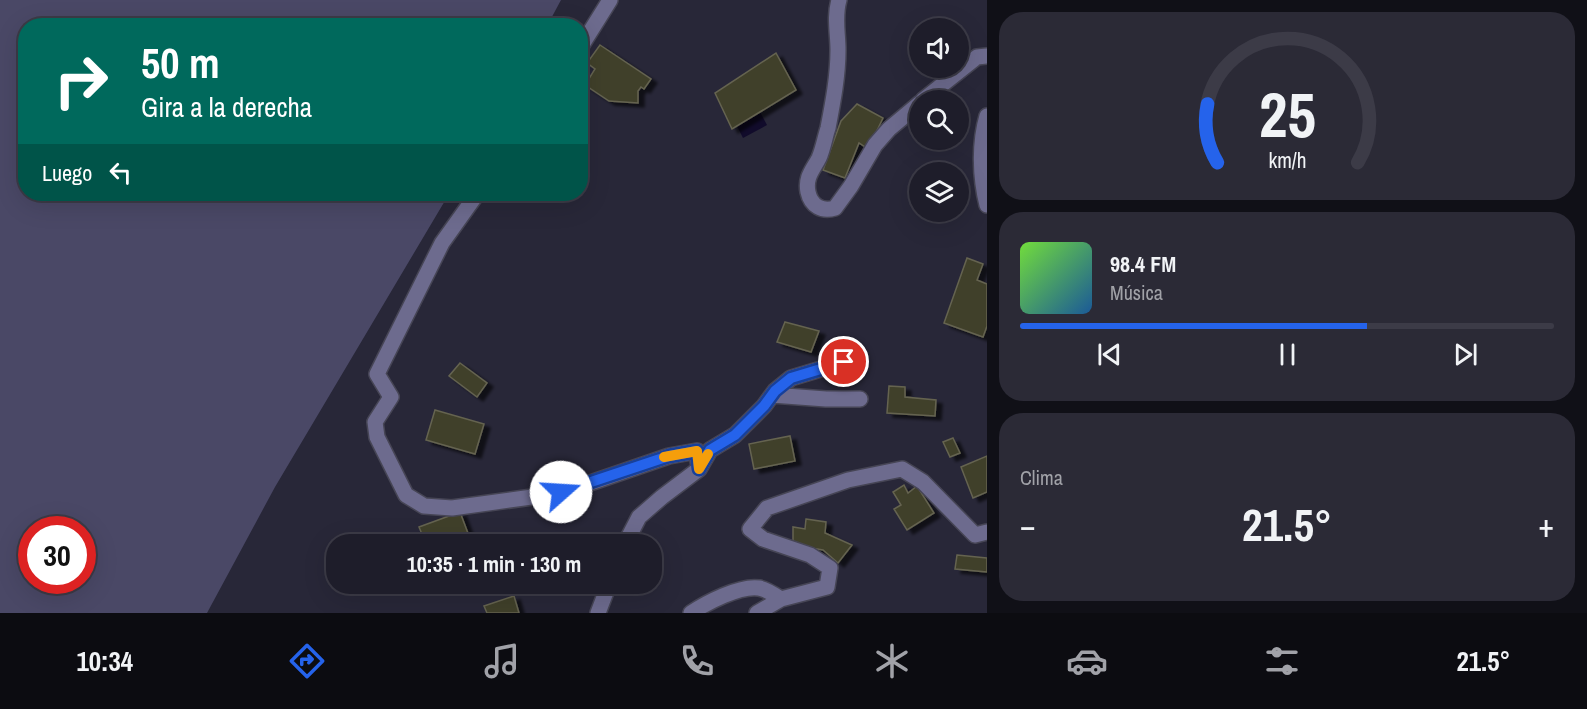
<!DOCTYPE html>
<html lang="es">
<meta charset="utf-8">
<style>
body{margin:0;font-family:"Archivo Narrow",sans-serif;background:#2b2a36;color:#f1f3f6;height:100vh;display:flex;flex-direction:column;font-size:22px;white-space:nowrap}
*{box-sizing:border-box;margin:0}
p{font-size:20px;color:#a1a2a8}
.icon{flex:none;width:33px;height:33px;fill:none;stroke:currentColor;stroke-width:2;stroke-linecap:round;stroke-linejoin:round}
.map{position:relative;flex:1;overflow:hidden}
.panel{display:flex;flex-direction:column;gap:12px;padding:12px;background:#101017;width:600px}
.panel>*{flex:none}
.banner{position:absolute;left:18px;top:18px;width:570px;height:183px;border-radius:24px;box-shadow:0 6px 24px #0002,0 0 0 2px #3c3b47;background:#00695c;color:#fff;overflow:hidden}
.tools{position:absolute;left:909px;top:18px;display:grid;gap:12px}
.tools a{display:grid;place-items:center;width:60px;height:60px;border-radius:50%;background:#1e1d2a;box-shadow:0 6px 24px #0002,0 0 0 2px #3c3b47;font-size:30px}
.speed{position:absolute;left:18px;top:516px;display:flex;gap:12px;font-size:30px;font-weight:700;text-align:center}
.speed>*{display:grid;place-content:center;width:78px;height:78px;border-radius:50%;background:#1e1d2a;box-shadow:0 6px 24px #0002,0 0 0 2px #3c3b47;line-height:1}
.speed .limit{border:9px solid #d22;background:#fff;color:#111}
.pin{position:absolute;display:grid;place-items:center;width:51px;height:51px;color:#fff;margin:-26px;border:3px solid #fff;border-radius:50%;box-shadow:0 2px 6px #0007}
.me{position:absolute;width:66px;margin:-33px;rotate:71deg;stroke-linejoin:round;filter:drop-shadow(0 0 4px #0008)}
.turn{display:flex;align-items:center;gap:21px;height:126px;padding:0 24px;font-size:27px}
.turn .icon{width:78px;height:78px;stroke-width:2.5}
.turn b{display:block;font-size:42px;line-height:51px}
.then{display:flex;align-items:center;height:57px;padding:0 24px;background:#0003;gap:12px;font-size:22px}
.big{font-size:45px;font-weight:700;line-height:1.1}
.panel .widget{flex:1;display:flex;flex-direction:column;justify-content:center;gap:9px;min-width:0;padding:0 21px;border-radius:24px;background:#2b2a36}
.panel .dial{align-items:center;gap:0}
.dial svg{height:156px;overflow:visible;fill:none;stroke:#3c3b47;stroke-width:7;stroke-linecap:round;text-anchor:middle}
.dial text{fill:#f1f3f6;stroke:none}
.song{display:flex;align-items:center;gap:18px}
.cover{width:72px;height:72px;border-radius:9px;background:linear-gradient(135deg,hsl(100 70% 55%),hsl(210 70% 35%))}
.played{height:6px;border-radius:3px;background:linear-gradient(90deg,#2563eb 65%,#3c3b47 65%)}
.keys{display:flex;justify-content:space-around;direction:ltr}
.heat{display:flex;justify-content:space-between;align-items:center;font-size:33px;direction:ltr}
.trip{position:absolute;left:326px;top:534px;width:336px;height:60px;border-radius:24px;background:#1e1d2a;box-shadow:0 6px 24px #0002,0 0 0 2px #3c3b47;font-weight:700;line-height:60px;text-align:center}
.dock{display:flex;height:96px;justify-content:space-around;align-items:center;background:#0c0c11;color:#a1a2a8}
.dock .icon{width:42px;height:42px}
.dock .current{color:#2563eb}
.dock b{font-size:27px;color:#f1f3f6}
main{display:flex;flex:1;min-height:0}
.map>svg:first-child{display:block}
</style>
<main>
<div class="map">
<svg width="987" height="613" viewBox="0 0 987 613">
<defs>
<filter id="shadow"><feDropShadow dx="6" dy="4" stdDeviation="1.5" flood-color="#0009"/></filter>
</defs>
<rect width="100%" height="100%" fill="#282738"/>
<path fill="#4a4866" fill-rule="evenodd" d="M0 0H561L547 26H26V194H449L275 487 207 613H0ZM32 530H82V580H32Z"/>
<path fill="#110b2b" d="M760 112 767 125 743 138 737 126Z"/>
<path fill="#403f2c" stroke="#656450" stroke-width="1.5" filter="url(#shadow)" d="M600 45 651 79 644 89 641 87 638 91V103L609 101 585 85 595 69 587 63Z
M776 53 796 90 732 129 715 93Z
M857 104 883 118 868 149 859 143 845 178 823 170 841 121Z
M967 258 983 264 977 280 987 284V326L983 337 944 323Z
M785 322 819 331 811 352 777 342Z
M460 363 487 383 477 397 449 376Z
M889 386 905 387V397L936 400 935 416 887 413Z
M435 410 484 424 475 454 426 440Z
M790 436 795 461 754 469 749 444Z
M953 438 960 453 950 457 943 442Z
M987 456V492L973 498 961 467Z
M904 485 908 493 917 486 934 513 907 530 894 509 901 505 893 492Z
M460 512 472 544H426L419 527Z
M806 519 826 522 825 533 852 545 838 563 823 550 793 545V527L805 529Z
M957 555 987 558V572L955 569Z
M514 596 519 613H487L484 606Z"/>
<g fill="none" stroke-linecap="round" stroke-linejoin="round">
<defs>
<path id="minor" d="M839 0C834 17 838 33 838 50 838 76 833 102 828 128 825 137 823 149 819 158 813 170 805 177 808 192 811 206 822 212 835 208L851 186 875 145 889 129 920 103
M580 48 610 0
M923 100 977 57 987 56
M987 116C979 143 980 178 987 205
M477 194 442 243 377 374 391 397 375 422 377 437 406 495 424 506 452 508 561 493 669 456 697 451 699 469 662 497 639 517 625 544
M772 395 826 399H860
M699 469 710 450 735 435 764 406 775 391 791 378 844 362
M781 599 827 587 830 568 810 555 763 539 750 529 767 508 848 480 902 469 923 482 975 535 987 532
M598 613 609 584
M691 613C706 603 740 585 759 588 766 589 775 595 781 599L757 613"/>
</defs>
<use href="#minor" stroke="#464555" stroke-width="18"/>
<use href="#minor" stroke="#6d6b8e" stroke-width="15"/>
</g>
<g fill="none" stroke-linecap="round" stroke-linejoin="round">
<defs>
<path id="route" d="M561 492 669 456 697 451 699 469 710 450 735 435 764 406 775 391 791 378 844 362"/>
</defs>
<use href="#route" stroke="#184099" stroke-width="15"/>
<use href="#route" stroke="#2563eb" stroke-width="10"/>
<path stroke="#f59e0b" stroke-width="10" d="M664 457 697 451 699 469 708 454"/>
</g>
</svg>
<div class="tools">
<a><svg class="icon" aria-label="sound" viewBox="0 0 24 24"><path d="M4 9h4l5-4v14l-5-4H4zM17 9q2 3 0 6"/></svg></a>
<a><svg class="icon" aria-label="search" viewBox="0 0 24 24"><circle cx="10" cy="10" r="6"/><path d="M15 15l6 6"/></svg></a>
<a><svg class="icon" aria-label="layers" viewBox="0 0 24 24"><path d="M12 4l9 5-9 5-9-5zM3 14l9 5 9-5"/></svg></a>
</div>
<div class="speed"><div class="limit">30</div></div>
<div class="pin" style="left:844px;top:362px;background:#d93025"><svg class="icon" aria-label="arrive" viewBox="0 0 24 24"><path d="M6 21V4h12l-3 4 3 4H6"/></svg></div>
<svg class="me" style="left:561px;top:492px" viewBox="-20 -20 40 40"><circle r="19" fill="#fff"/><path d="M0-13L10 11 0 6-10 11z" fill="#2563eb"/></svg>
<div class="trip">10:35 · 1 min · 130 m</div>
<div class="banner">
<div class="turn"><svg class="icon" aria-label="right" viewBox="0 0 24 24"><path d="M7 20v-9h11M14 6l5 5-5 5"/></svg><div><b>50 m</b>Gira a la derecha</div></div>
<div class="then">Luego<svg class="icon" aria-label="left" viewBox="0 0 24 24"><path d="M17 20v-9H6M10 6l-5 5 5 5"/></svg></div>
</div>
</div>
<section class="panel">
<div class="widget dial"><svg viewBox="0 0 100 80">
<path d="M14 69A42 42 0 1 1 86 69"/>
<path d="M14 69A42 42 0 0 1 9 39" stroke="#2563eb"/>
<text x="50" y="56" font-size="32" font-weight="700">25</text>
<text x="50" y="72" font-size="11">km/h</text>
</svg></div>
<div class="widget">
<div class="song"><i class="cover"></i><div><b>98.4 FM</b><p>Música</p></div></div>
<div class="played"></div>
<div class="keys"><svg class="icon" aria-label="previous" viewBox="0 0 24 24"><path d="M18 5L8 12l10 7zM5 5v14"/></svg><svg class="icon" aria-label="pause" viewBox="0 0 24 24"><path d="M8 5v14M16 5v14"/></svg><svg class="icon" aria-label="next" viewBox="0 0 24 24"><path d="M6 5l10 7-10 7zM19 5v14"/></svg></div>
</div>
<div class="widget"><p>Clima</p>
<div class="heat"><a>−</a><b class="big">21.5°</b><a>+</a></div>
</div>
</section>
</main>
<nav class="dock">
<b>10:34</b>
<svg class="icon current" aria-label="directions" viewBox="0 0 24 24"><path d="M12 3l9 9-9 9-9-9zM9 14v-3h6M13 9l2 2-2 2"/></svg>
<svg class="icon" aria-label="music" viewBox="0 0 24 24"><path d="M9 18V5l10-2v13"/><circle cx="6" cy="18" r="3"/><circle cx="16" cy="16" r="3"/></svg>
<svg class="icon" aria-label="phone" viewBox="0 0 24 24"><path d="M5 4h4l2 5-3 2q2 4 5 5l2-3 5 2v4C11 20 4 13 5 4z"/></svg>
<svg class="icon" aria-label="climate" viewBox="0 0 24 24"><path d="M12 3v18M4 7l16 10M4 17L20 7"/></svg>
<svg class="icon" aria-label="car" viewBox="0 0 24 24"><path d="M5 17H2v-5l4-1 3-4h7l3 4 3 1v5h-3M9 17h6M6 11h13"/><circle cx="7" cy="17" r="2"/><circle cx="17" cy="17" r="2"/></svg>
<svg class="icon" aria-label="filters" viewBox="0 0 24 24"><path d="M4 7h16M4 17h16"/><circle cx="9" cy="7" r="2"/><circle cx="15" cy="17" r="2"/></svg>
<b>21.5°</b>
</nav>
